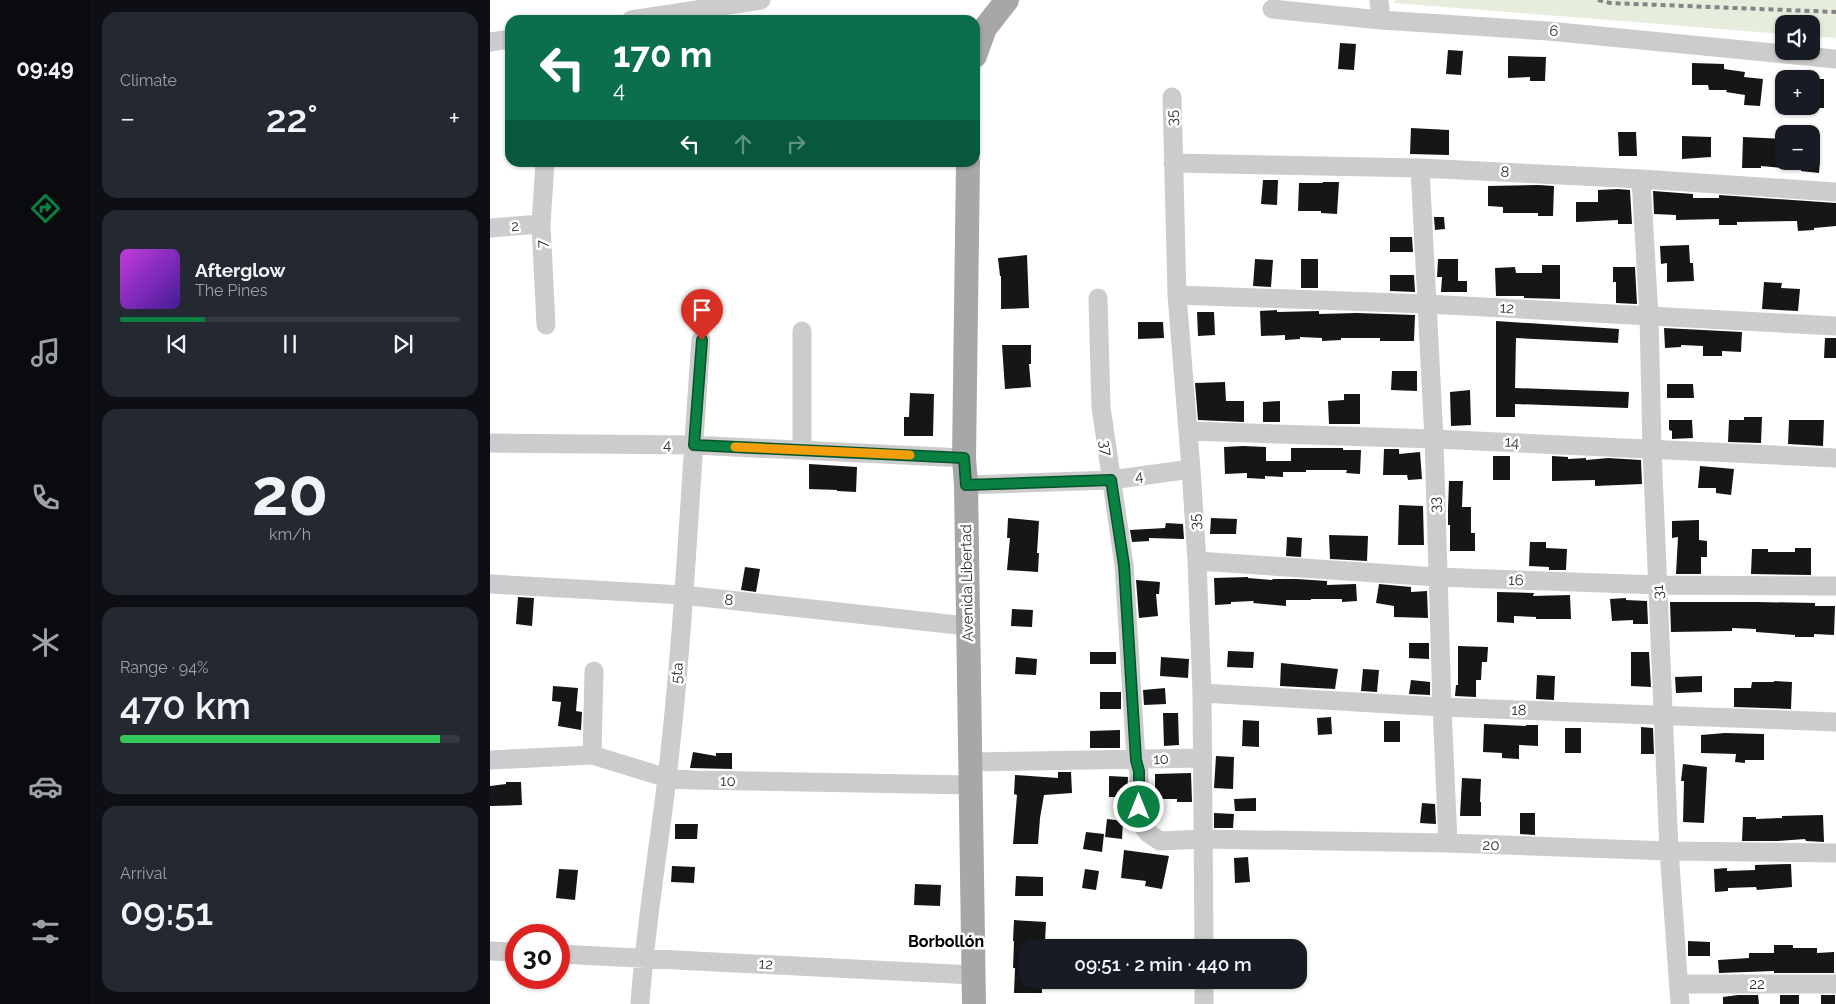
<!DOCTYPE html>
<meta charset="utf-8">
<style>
body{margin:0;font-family:Raleway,sans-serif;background:#242831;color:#f1f3f6;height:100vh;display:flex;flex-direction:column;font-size:19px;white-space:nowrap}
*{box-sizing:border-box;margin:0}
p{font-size:16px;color:#9ea1a6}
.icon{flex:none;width:28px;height:28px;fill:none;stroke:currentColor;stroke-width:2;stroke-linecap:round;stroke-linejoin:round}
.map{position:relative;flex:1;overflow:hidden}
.details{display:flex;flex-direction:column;gap:12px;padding:12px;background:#0d0f14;width:400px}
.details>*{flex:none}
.hud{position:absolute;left:15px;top:15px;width:475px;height:152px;border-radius:15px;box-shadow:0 1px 4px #0004;background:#0b6e4f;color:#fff;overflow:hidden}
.tools{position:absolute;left:1285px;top:15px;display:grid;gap:10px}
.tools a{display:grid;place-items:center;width:45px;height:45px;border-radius:10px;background:#171b24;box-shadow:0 1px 4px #0004;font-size:25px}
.speed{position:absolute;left:15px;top:924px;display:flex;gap:10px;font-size:25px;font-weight:700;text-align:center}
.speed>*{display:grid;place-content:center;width:65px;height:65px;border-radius:50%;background:#171b24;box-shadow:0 1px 4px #0004;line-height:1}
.speed .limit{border:8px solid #d22;background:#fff;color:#111}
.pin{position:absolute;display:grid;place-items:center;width:42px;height:42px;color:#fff;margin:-51px -21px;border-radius:50% 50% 50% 0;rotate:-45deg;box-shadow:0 0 5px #0007}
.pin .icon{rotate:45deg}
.me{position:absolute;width:55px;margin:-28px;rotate:0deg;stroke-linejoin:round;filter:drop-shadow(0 0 4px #0008)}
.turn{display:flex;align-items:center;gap:18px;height:105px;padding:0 25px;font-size:22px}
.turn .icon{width:65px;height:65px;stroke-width:2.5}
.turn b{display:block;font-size:35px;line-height:42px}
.lanes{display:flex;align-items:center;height:48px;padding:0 25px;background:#0003;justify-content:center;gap:25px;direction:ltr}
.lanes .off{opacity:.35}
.big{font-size:38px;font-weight:600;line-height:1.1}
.details .card{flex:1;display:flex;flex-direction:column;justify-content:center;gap:8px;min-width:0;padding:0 18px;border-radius:15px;background:#242831}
.details .dial{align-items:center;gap:0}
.dial b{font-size:65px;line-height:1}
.song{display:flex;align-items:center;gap:15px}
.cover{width:60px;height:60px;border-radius:8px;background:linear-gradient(135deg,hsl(290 70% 55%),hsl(260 70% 35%))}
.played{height:5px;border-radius:2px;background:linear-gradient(90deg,#0b8043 25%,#363941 25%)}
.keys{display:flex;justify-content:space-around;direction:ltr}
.heat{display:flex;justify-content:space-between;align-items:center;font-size:28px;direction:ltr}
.charge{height:8px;border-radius:4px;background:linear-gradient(90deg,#34c759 94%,#363941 0)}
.trip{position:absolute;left:529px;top:939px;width:288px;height:50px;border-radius:15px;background:#171b24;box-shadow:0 1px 4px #0004;font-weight:600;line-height:50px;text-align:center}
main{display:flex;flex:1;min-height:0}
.menu{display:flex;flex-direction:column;width:90px;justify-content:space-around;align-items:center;background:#090b0e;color:#9ea1a6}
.menu .icon{width:35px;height:35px}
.menu .current{color:#0b8043}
.menu b{font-size:22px;color:#f1f3f6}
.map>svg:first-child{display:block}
</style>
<main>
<nav class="menu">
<b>09:49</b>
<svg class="icon current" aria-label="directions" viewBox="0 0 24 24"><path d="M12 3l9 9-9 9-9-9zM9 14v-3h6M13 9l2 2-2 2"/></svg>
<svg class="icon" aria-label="music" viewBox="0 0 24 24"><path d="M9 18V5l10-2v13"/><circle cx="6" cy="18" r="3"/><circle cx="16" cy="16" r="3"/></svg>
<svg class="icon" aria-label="phone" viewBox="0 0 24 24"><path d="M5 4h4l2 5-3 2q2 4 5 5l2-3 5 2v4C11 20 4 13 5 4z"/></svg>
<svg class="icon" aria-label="climate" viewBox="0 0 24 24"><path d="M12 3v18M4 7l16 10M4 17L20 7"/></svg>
<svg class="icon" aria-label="car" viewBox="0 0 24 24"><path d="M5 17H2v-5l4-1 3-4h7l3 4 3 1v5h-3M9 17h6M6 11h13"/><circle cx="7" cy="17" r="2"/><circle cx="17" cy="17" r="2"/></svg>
<svg class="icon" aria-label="filters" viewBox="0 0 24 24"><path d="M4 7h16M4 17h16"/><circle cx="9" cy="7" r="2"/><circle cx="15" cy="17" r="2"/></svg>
</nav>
<section class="details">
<div class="card"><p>Climate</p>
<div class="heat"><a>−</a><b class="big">22°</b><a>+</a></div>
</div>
<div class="card">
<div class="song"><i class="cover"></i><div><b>Afterglow</b><p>The Pines</p></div></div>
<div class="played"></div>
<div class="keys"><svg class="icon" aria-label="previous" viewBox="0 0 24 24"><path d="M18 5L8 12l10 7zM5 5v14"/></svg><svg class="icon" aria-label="pause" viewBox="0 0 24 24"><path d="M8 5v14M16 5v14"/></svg><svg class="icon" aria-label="next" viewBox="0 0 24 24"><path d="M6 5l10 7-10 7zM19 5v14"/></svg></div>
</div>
<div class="card dial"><b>20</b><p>km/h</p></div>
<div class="card"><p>Range · 94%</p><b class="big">470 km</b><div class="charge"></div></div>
<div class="card"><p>Arrival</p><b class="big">09:51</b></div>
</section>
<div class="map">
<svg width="1346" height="1004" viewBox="0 0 1346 1004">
<rect width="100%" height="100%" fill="#fff"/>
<path fill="#e7eddc" d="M905 0H1346V38L1321 36V24H1294V34L905 3Z"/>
<path fill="#161616" d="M850 43 866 44 864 70 848 69Z
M958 50 973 51 971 75 956 74Z
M1018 56 1056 57 1055 81H1040V77L1018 78Z
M1202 63 1234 64V69L1255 72 1254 77 1273 79 1270 106 1254 105 1255 95 1236 92 1237 90H1219L1218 85H1202Z
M1321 79H1334V108H1321Z
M921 128 959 130V155L920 154Z
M1128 132H1146L1147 156H1129Z
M1192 136 1221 137V157L1192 159Z
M1253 137 1294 139V168L1271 166V168H1252Z
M1312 161H1330L1329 173 1311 171Z
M773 180H788L787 205 771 204Z
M833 182H849L847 214 831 213V211H808L809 183H832Z
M1048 185 1064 186 1063 216H1048V213H1013V207L998 206V186Z
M1128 189 1140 190 1142 224H1128V220L1086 222V202H1108V190Z
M1163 191 1203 194V198H1229V195L1346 203V226L1324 228V230L1308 231 1307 221 1247 222V225H1229V219L1186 220V215L1164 214Z
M944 217H954L955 229 945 230Z
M900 237H922L923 252H900Z
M1199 245 1200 263H1203L1204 281 1177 282V263L1171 264 1170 246Z
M537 255 539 308 511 309V276H510L508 258Z
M765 259 783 260 781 287 763 286Z
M811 259H828V288H811Z
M948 259H968V281H977V292H951L952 277H947Z
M1052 265H1070V299L1034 298V296H1006L1005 268 1025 267 1026 273H1052Z
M1123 267H1145L1147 304 1126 303V282H1123Z
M900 275H924L925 292 900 291Z
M1274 282 1292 283 1291 288 1310 289 1308 311 1272 309Z
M787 310V312L829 311V314L867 313 925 315 924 341H890V338H851V340L832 341V338L810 337V339L795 340V335L771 336 770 311Z
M707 312H724L725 335 708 336Z
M1006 321 1129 329 1128 343 1026 338 1025 388 1139 392 1138 408 1025 404V417H1006Z
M648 322H673L674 338 648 339Z
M1174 328 1252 332 1251 352 1232 351V356H1213V346L1191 345V347L1175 348Z
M1335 338H1346V358H1334Z
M512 345H541V364H539L541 387 515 389Z
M902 371H927V391L901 390Z
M735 382 736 401H754V422L708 420 705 383Z
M1177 384H1203L1204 398H1177Z
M980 390 981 425 961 426 960 392Z
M420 393 444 394 443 436H414V417H419Z
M854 394H870V424H839L838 401 854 400Z
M790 401V422H773V402Z
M1254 417H1272L1271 443 1238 442 1239 420H1254Z
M1179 420H1202L1203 438 1182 439V431L1179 430Z
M1299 420H1334L1333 446 1298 444Z
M753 446 776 447V461H801V448H853V450H871L870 474 856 473 857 470H816V472H793V477L775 476V479L757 478V473L735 474 734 447Z
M894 449H909V454L930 452 932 479 918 480 917 475H893Z
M1003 456H1020V480H1003Z
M1062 456 1078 457V459L1096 458V460L1118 458 1151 460 1152 484 1105 486V480L1062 481Z
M319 464 367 467 366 492 347 491V490L319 489Z
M1210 466 1244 469 1241 495 1226 493V488H1208Z
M959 481H973L972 507H981V533H985V551H960V525H958V509Z
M909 505 933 506 934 545H908Z
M518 518 549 521 547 553H549L548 572 517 570 520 538H517Z
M721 518 747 519 746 534H720Z
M1209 520V540L1217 541V557H1211V574H1186L1188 537 1182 538V521Z
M676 523 693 524 694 539 659 538V541L642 542 640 530 675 528Z
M839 535 878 536 877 561 840 559Z
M797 537 812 538 811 557 796 556Z
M1040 542H1056V548L1077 549 1076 570H1059V567L1039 566Z
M1305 548H1321V575L1261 574 1262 549H1278V552H1305Z
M255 567 270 569 266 592 251 590Z
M758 577V578L782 580 783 579H807L837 581V585L866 584 867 601 852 602V599H821V600H796V606L763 603 764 601 741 602V604L725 605 724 578Z
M646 580 670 582 669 594H666L668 616 649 618Z
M889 584 921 587V592L937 591 938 618 904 617V606L886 603Z
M1007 592 1044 593 1043 596 1080 595 1081 619H1046V617L1024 616V623L1007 622Z
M28 597 44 598 42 626 26 624Z
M1136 598V600L1157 601 1158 624H1143V620L1122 621 1120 599Z
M1180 602H1267L1325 603V606H1345L1344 635 1324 634V637H1305V635L1266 632V629L1242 628V631L1181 632Z
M522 609 543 610 542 627 521 626Z
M919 643H939V659L919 658Z
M968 646 998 647 997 662H992L991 680H986V697L965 696 966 685H968Z
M738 651 764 652 763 668 737 667Z
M600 652H626V664H600Z
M1141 652H1159L1161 687 1141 686Z
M526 657 547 659 546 675 525 674Z
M671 657 699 659 698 678 670 676Z
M791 663 848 669 845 689 790 686Z
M873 669 889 670 887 692 871 691Z
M1047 675 1065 676 1064 700 1046 699Z
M1212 676V692L1186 693 1185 677Z
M921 680 940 682V695L919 694Z
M1284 681 1302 682 1301 709 1244 707V688H1261L1262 682H1284Z
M63 686 88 688 86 711 92 712 91 730 68 726 71 702 62 701Z
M675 688 676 704 654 705 653 690Z
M610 692H631V709H610Z
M673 713H688L689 745 674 746Z
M841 717 842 734 828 735 827 718Z
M753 720 769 721V747L752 746Z
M894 721H910V742H894Z
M994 724 1036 726V725H1048V746L1029 745V759L1012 758V753L993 752Z
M1151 727 1163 728 1164 754H1151Z
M1075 728H1091V753H1075Z
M630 730V748H600V731Z
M1235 733 1274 734V760H1255V763L1245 762 1246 754 1211 753V735Z
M203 752 226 756V753H242V769L200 768Z
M726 756 744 757 743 789 724 788Z
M1193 764 1217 767 1214 823 1193 822 1194 781H1191Z
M568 772H581L582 793 554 795 550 818 548 844H523L527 795 524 794 525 775 568 778Z
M701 773 702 802H687V799H665V774Z
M619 776 638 777 637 797H619Z
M972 778 991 779 990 802H991V816H970Z
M16 782H31L32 805 0 806V786L16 784Z
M766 798V811H745L744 799Z
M932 803 945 804 946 824 930 823Z
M724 813 744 814 743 828H724Z
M1030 813H1045V835L1030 834Z
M1333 815 1334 842 1316 841 1315 839 1288 841H1252L1253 817H1266V819L1292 818V816Z
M617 819 633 821 632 839 615 837Z
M185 824H208L207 839H185Z
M596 832 614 834 612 852 593 849Z
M634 850 679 856 672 889 655 886 656 881 631 878Z
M758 857 760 882 745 883 744 858Z
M1301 864 1302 887 1267 890 1266 887 1238 888V891L1225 892 1224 869 1237 868V871L1265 870V865Z
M182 866 205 867 204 883 181 882Z
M69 869 88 870 85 900 66 898Z
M595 869 609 871 606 890 592 888Z
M526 876 553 877V896H525Z
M425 884 451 885 450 906 424 905Z
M524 920 556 922 555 942 538 941V980H552V993H524L525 968H523L524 941H523Z
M1198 941 1220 942V956H1198Z
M1284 945H1303V948H1327V953L1344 952V973H1284V971L1229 973 1228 960 1259 958V953H1284Z
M1248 995H1268L1269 1004H1233V997Z
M1290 995H1309V1004H1290Z
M1331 995H1345V1004H1331Z"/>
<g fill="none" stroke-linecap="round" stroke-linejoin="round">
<path stroke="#ccc" stroke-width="19" d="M889 0 891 20
M782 9 891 20 1058 31 1346 59
M141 20 271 0
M0 42 20 39
M682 97 687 295 701 469 707 561 712 693 714 948
M55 162 51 224 56 325
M683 163 930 168 1151 179 1346 192
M930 168 944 439 952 707 958 843
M1151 179 1159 316 1162 449 1179 851 1190 1004
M0 228 51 224
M687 295 937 304 1346 326
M608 298 611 407 634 565 646 760 649 771V821L658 833 670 841 713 839 958 843 1179 851 1346 853
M312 331V450
M699 431 944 439 1346 458
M0 443 203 445 474 458
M476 485 621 480 701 469
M707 561 947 577 1168 585 1346 586
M0 584 193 595 477 626
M712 693 952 707 1346 722
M102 755 104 671
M0 760 102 755 177 778 203 780 480 785
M480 762 712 758
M0 951 26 952
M69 954 483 975
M714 980V1004
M1189 984H1346
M150 1004C155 928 168 854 177 778 194 634 200 486 211 340"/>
<path stroke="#a7a7a7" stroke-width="24" d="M485 56 495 28 517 0
M478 162 474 458 476 485 484 1004"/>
<path stroke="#848484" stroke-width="4" stroke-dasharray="5 4" stroke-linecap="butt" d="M1108 0 1120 3 1346 12"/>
</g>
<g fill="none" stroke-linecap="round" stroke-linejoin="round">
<defs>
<path id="route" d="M212 340 204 445 474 458 476 485 621 480 634 565 646 760 649 771V807"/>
</defs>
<use href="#route" stroke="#07532c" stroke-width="12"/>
<use href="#route" stroke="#0b8043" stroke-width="9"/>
<path stroke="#f59e0b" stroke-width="9" d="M245 447 420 455"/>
</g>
<g text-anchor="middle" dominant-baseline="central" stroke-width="5" stroke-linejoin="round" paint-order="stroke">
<g font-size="15" fill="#2f2f2f" stroke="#fff">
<text transform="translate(1064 31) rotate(5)">6</text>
<text transform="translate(682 118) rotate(-91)">35</text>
<text transform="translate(1015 172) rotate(3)">8</text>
<text transform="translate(25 226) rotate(-5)">2</text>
<text transform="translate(52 244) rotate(-93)">7</text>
<text transform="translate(1017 308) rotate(3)">12</text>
<text transform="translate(1022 442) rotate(3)">14</text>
<text x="177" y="445">4</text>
<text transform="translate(616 448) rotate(83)">37</text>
<text transform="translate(649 476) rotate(-7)">4</text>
<text transform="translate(945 505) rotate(-92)">33</text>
<text transform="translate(705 522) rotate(-93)">35</text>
<text transform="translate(1026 580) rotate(2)">16</text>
<text transform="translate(477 583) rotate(-91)">Avenida Libertad</text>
<text transform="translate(1168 592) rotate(-92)">31</text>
<text transform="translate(239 600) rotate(6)">8</text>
<text transform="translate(187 673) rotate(-85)">5ta</text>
<text transform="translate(1029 710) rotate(2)">18</text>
<text transform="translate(671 759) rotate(-2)">10</text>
<text transform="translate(238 781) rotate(1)">10</text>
<text transform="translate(1001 845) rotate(2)">20</text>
<text transform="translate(276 964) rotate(3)">12</text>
<text x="1267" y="984">22</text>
</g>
<g font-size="16" font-weight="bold" fill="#000" stroke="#fff">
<text x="456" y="941">Borbollón</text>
</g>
</g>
</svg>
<div class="tools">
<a><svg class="icon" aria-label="sound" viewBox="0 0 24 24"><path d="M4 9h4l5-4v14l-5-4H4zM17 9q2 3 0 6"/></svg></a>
<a>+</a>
<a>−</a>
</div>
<div class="speed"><div class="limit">30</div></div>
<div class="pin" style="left:212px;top:340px;background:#d93025"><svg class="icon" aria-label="arrive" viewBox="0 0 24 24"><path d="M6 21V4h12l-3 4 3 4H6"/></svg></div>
<svg class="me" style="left:649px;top:807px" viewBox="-20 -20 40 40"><circle r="17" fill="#0b8043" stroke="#fff" stroke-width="3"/><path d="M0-11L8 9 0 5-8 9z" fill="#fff"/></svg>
<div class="trip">09:51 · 2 min · 440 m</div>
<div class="hud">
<div class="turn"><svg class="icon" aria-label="left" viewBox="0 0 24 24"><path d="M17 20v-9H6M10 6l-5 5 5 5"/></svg><div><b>170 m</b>4</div></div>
<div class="lanes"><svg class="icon" aria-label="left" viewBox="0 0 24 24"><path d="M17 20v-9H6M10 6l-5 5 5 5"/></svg><svg class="icon off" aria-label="ahead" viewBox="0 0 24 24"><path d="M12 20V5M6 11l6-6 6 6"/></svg><svg class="icon off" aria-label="right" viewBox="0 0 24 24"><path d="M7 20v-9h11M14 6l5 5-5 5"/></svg></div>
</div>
</div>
</main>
